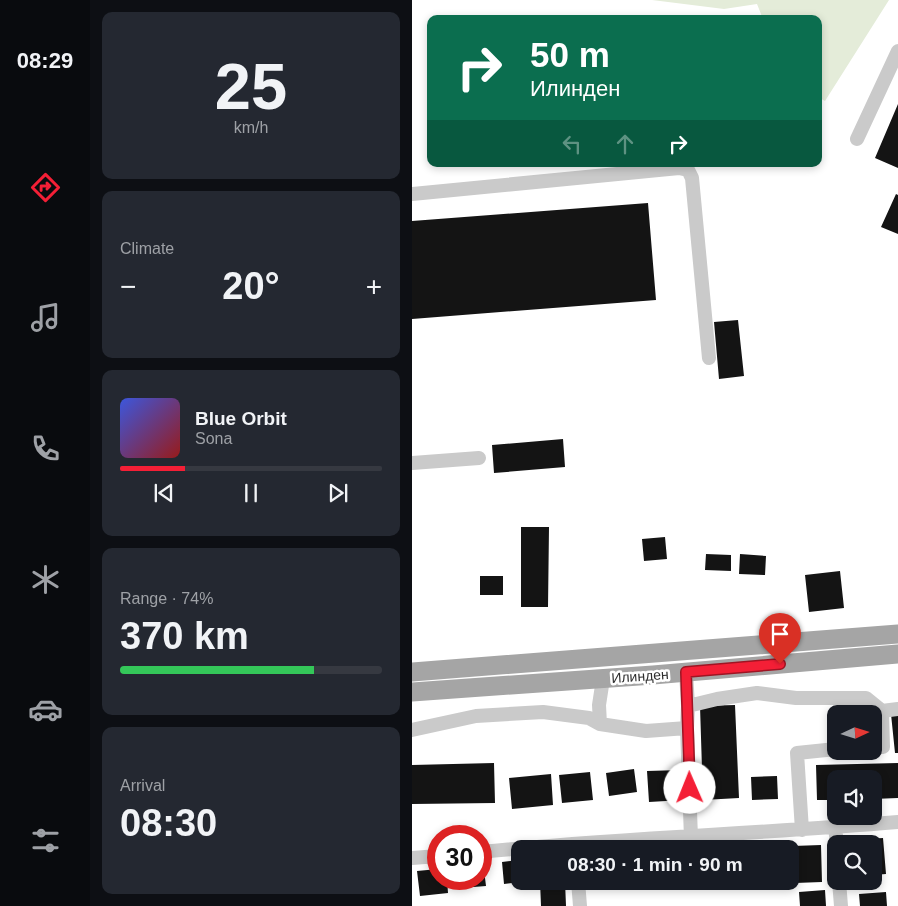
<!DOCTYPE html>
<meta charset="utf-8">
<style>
body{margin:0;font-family:Helvetica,sans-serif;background:#242831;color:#f1f3f6;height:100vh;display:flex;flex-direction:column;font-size:19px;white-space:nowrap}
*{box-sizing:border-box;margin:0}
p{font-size:16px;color:#9ea1a6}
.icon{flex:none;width:28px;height:28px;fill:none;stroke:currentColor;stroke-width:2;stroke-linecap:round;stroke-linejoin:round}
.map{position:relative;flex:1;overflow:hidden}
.panel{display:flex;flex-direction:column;gap:12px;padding:12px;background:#0d0f14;width:322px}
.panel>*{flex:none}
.banner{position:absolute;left:15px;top:15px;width:395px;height:152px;border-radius:10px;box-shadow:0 2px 8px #0003;background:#0b6e4f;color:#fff;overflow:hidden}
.needle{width:32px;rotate:86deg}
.fabs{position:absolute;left:415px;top:705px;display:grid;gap:10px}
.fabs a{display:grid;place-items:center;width:55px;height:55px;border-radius:10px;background:#171b24;box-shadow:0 2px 8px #0003;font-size:25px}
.speed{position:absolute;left:15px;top:825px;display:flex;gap:10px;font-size:25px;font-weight:700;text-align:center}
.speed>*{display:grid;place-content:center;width:65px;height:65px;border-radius:50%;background:#171b24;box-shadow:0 2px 8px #0003;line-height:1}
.speed .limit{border:8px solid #d22;background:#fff;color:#111}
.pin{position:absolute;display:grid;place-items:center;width:42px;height:42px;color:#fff;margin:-51px -21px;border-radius:50% 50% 50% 0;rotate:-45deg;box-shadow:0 0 5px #0007}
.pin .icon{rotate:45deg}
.me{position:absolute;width:55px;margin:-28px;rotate:359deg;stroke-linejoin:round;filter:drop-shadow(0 0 4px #0008)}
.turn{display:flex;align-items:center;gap:18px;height:105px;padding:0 20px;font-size:22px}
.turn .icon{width:65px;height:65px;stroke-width:2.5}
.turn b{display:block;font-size:35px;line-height:42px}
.lanes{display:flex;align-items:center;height:48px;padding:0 20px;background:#0003;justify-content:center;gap:25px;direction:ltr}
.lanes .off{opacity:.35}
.big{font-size:38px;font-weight:700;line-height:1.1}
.panel .widget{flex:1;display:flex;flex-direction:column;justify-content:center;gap:8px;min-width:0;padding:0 18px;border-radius:10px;background:#242831}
.panel .dial{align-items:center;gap:0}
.dial b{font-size:65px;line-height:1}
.song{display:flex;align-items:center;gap:15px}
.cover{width:60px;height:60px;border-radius:8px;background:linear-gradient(135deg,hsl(230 70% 55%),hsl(0 70% 35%))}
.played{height:5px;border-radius:2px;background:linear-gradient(90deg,#f41f36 25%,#363941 25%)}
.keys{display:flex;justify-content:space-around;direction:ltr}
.heat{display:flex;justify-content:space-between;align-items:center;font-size:28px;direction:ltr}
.charge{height:8px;border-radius:4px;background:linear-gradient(90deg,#34c759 74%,#363941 0)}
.trip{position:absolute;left:99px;top:840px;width:288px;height:50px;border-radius:10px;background:#171b24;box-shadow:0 2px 8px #0003;font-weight:700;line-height:50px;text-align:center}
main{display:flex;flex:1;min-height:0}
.tabs{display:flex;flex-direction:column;width:90px;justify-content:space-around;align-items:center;background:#090b0e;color:#9ea1a6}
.tabs .icon{width:35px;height:35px}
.tabs .selected{color:#f41f36}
.tabs b{font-size:22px;color:#f1f3f6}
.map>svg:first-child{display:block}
</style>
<main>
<nav class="tabs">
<b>08:29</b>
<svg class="icon selected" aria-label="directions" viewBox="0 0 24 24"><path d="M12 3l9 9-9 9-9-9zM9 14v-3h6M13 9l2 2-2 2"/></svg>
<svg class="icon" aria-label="music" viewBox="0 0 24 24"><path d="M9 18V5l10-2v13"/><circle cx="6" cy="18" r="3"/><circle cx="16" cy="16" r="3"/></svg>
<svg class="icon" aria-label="phone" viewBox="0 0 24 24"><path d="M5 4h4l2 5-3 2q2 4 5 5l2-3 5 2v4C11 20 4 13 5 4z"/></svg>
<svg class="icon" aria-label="climate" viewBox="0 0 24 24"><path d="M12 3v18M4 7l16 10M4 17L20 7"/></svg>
<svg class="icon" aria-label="car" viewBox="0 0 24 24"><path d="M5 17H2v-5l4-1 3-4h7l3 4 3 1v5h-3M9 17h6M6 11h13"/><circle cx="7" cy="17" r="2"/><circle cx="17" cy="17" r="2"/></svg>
<svg class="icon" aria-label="filters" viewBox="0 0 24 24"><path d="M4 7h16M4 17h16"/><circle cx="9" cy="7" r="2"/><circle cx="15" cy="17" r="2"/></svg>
</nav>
<section class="panel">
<div class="widget dial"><b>25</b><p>km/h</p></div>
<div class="widget"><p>Climate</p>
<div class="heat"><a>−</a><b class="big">20°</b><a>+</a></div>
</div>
<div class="widget">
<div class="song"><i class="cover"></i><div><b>Blue Orbit</b><p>Sona</p></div></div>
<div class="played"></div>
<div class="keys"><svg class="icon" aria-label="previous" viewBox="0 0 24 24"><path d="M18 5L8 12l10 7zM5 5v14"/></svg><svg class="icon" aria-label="pause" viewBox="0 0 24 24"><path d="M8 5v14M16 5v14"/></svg><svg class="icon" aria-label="next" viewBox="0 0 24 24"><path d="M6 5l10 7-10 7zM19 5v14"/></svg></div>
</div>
<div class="widget"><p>Range · 74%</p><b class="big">370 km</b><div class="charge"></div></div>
<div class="widget"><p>Arrival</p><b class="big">08:30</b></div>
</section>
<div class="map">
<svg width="486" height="906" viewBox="0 0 486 906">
<rect width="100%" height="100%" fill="#fff"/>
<path fill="#e4ecd9" d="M240 0H477L413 101 406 97V19H351L345 4 312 9Z"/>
<path fill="#141414" d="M486 104V168L463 158Z
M484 194 486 195V234L469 227Z
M236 203 244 300 0 319V221Z
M326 320 332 376 307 379 302 322Z
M151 439 153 467 82 473 80 445Z
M109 527H137L136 607H109Z
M253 537 255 559 232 561 230 539Z
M294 554 319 555V571L293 570Z
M328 554 354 556 353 575 327 574Z
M428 571 432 608 397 612 393 575Z
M68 576H91V595H68Z
M323 705 327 798 291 800 288 706Z
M479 714H486V753H483Z
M82 763 83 803 0 804V765Z
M486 763V798L461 799V779H424V800H405L404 765Z
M222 769 225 792 197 796 194 773Z
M269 770 271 800 237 802 235 771Z
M178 772 181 800 150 803 147 775Z
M139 774 141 805 100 809 97 778Z
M365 776 366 799 340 800 339 777Z
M471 838 474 874 461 875V844H442L441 840Z
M273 845V849H250V846Z
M409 845 410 882 383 883 381 846Z
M108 860V882L92 884 90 862Z
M69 862H71L74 886 49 888 48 879H69Z
M26 869V879H35L36 893 8 896 5 871Z
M128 881H153L154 906H129Z
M299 881H326V884L299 885Z
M413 890 414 906H388L387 892Z
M474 892 475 906H448L447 894Z"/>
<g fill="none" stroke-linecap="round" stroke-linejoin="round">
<path stroke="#cacaca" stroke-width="14" d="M445 139 486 51
M0 194 267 168 276 170 280 178 297 358
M0 463 67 458
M274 672 276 706 275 728
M276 706 305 699 345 693 384 698H454L470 711 471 747H461
M470 711 486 709
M188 724 187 705 191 679
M0 730 64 716 131 712 177 718 188 724 234 731 275 728 279 838
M423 827 425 844
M390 830 385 753 424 749
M69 852C207 838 347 834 486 822
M0 858 26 856
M166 881 168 906
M427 881 429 906"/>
<path stroke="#a5a5a5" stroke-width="19" d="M0 672 486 634
M0 692 241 675 486 654"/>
</g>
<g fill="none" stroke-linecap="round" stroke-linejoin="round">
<defs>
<path id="route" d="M278 788 274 672 368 664"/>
</defs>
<use href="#route" stroke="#9f1423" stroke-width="12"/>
<use href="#route" stroke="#f41f36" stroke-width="9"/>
</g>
<g text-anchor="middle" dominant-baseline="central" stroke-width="5" stroke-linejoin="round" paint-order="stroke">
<g font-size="14" fill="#2d2d2d" stroke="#fff">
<text transform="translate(228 676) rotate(-4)">Илинден</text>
</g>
</g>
</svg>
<div class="fabs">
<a><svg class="needle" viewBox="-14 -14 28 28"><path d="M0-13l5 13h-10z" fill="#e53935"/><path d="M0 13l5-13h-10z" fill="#9ea1a6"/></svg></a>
<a><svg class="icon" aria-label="sound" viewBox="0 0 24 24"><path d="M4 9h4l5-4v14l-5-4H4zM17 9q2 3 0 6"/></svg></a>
<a><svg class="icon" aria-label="search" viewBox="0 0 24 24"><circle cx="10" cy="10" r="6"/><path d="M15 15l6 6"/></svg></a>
</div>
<div class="speed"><div class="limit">30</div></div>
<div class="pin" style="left:368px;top:664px;background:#d93025"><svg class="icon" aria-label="arrive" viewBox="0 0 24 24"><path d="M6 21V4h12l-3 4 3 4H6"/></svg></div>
<svg class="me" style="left:278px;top:788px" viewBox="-20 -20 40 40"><circle r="19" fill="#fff"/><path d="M0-13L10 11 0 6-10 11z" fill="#f41f36"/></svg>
<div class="trip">08:30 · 1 min · 90 m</div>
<div class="banner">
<div class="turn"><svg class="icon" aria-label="right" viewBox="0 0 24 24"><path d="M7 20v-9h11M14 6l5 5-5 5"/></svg><div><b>50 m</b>Илинден</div></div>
<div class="lanes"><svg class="icon off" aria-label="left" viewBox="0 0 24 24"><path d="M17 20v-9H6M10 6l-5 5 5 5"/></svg><svg class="icon off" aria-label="ahead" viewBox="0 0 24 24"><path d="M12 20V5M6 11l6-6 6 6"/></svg><svg class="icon" aria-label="right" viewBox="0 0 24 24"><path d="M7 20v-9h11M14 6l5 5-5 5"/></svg></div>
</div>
</div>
</main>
